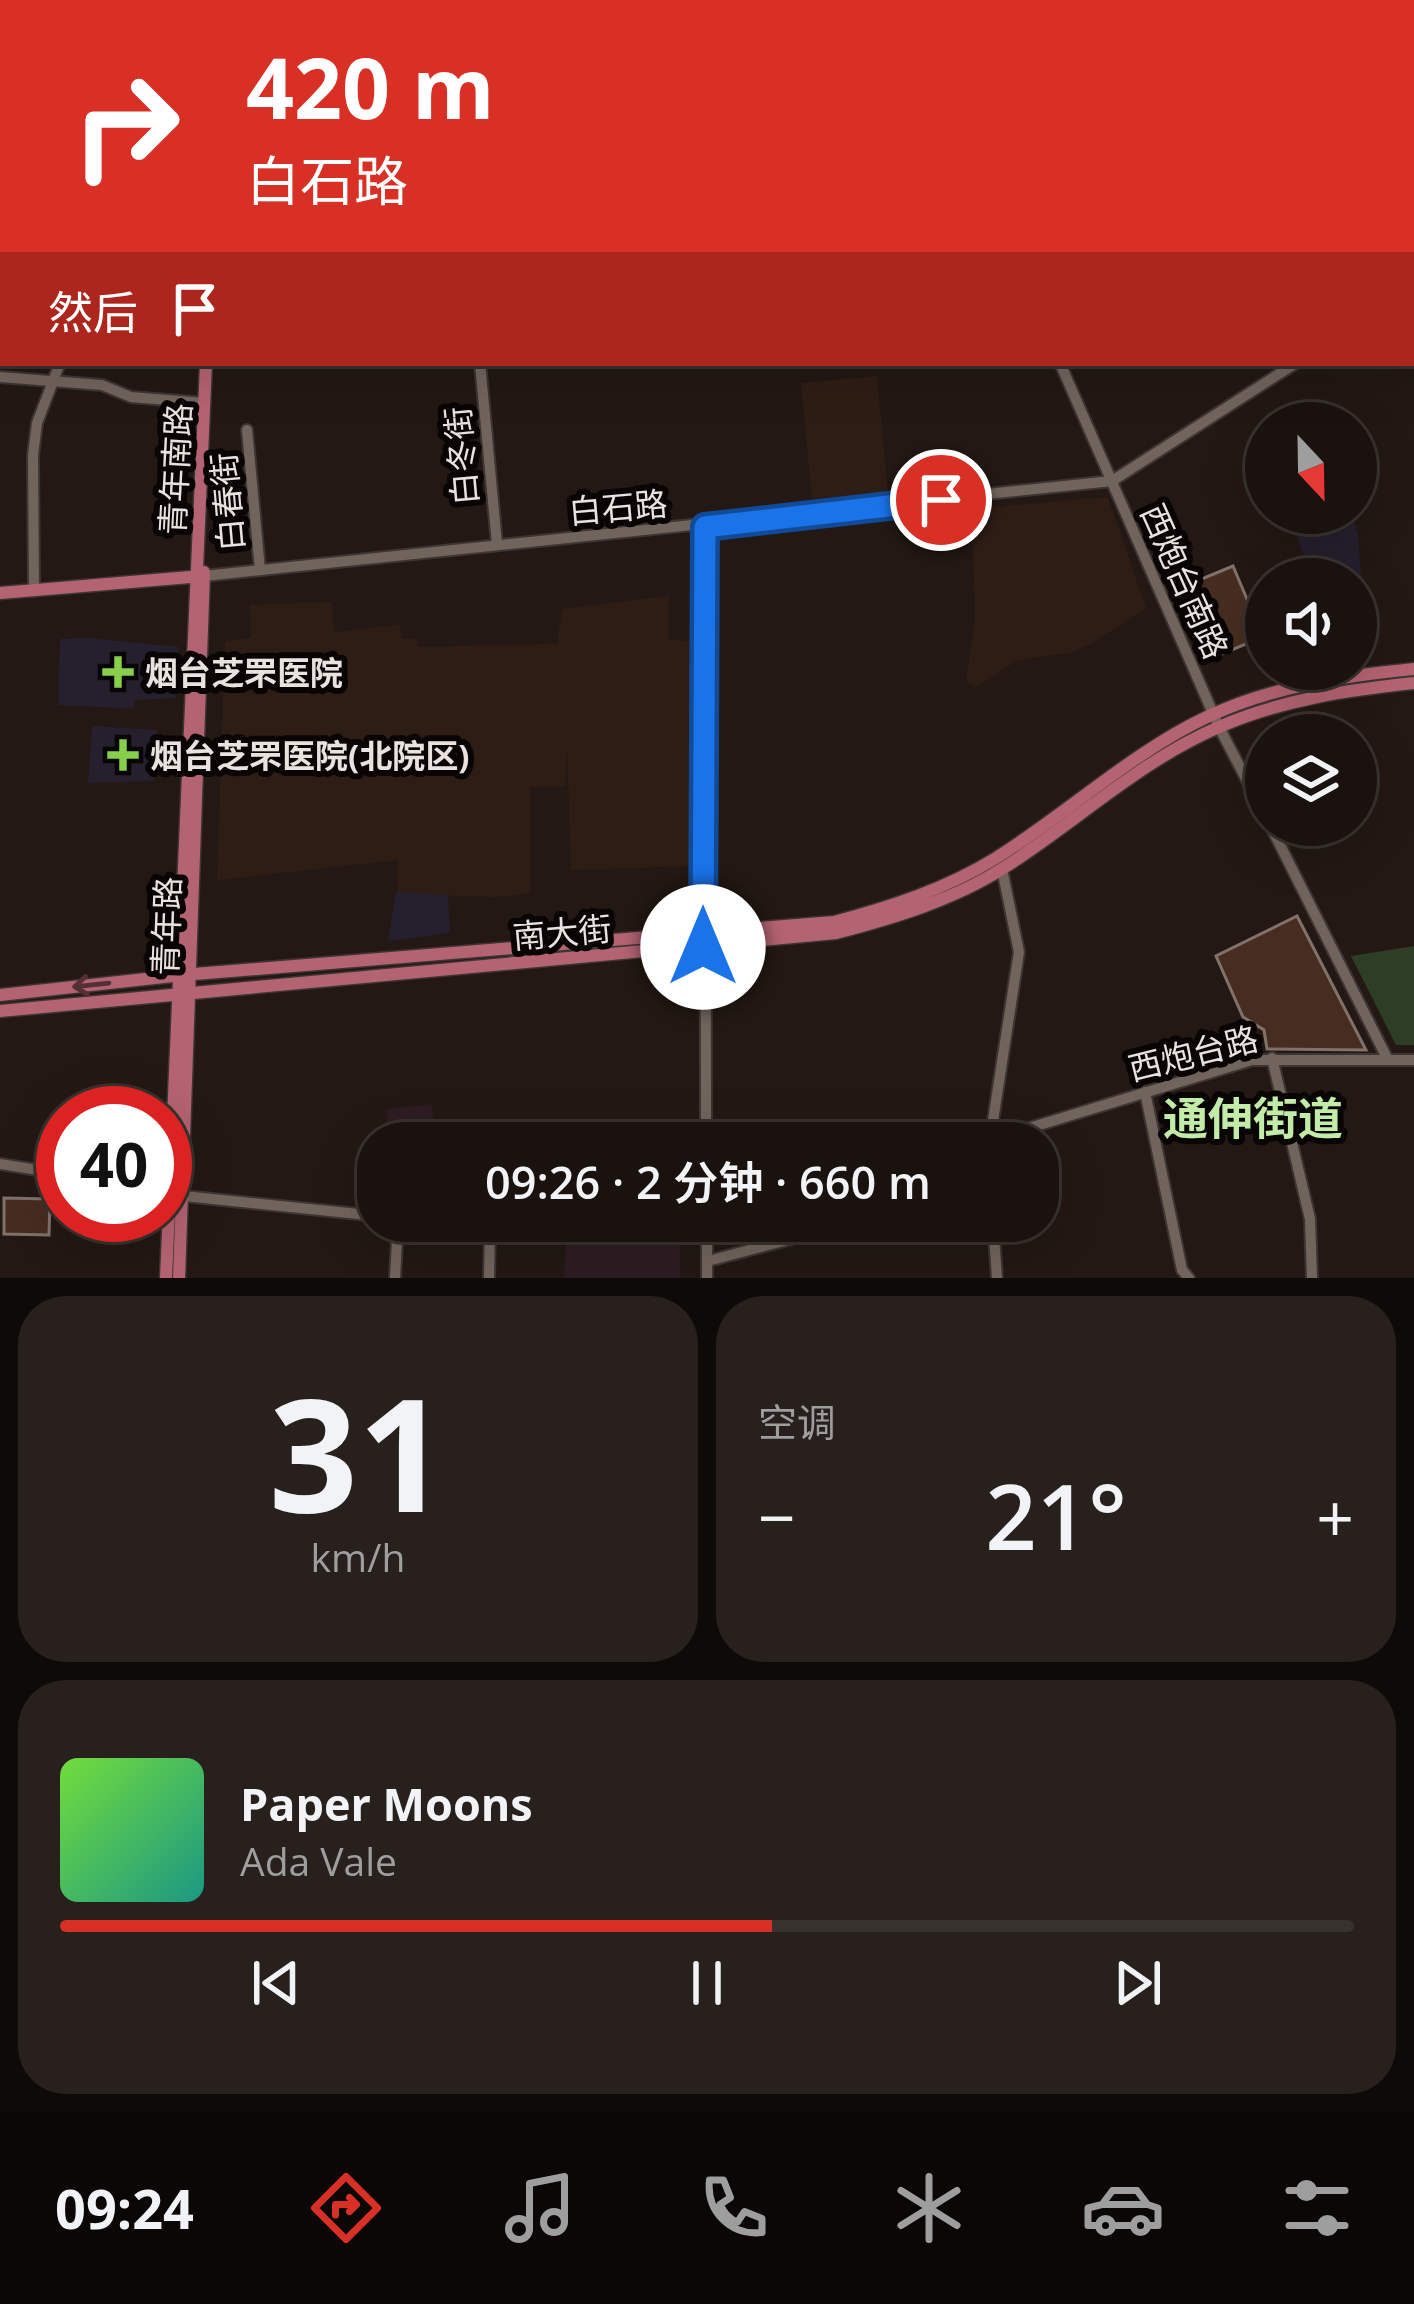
<!DOCTYPE html>
<html lang="zh">
<meta charset="utf-8">
<style>
body{margin:0;font-family:"Open Sans","Noto Sans SC",sans-serif;background:#27201c;color:#f1f3f6;height:100vh;display:flex;flex-direction:column;font-size:45px;white-space:nowrap}
*{box-sizing:border-box;margin:0}
p{font-size:39px;color:#9f9e9e}
.icon{flex:none;width:66px;height:66px;fill:none;stroke:currentColor;stroke-width:2;stroke-linecap:round;stroke-linejoin:round}
.map{position:relative;height:1278px;overflow:hidden}
.panel{display:flex;flex-direction:column;gap:18px;padding:18px;background:#0e0a08;flex:1}
.panel>*{flex:none}
.guide{position:absolute;left:0px;top:0px;width:1416px;height:366px;box-shadow:0 12px 48px #0002,0 0 0 3px #38322e;background:#d93025;color:#fff;overflow:hidden}
.needle{width:78px;rotate:158deg}
.fabs{position:absolute;left:1245px;top:402px;display:grid;gap:24px}
.fabs a{display:grid;place-items:center;width:132px;height:132px;border-radius:50%;background:#1a120e;box-shadow:0 12px 48px #0002,0 0 0 3px #38322e;font-size:60px}
.speed{position:absolute;left:36px;top:1086px;display:flex;gap:24px;font-size:60px;font-weight:700;text-align:center}
.speed>*{display:grid;place-content:center;width:156px;height:156px;border-radius:50%;background:#1a120e;box-shadow:0 12px 48px #0002,0 0 0 3px #38322e;line-height:1}
.speed .limit{border:18px solid #d22;background:#fff;color:#111}
.pin{position:absolute;display:grid;place-items:center;width:102px;height:102px;color:#fff;margin:-51px;border:6px solid #fff;border-radius:50%;box-shadow:0 3px 12px #0007}
.me{position:absolute;width:132px;margin:-66px;rotate:0deg;stroke-linejoin:round;filter:drop-shadow(0 0 9px #0008)}
.turn{display:flex;align-items:center;gap:42px;height:252px;padding:0 48px;font-size:54px}
.turn .icon{width:156px;height:156px;stroke-width:2.5}
.turn b{display:block;font-size:84px;line-height:102px}
.then{display:flex;align-items:center;height:114px;padding:0 48px;background:#0003;gap:24px;font-size:45px}
.big{font-size:90px;font-weight:600;line-height:1.1}
.panel .widget{flex:1;display:flex;flex-direction:column;justify-content:center;gap:18px;min-width:0;padding:0 42px;border-radius:48px;background:#27201c}
.panel .dial{align-items:center;gap:0}
.dial b{font-size:156px;line-height:1}
.song{display:flex;align-items:center;gap:36px}
.cover{width:144px;height:144px;border-radius:18px;background:linear-gradient(135deg,hsl(100 70% 55%),hsl(170 70% 35%))}
.played{height:12px;border-radius:6px;background:linear-gradient(90deg,#d93025 55%,#38322e 55%)}
.keys{display:flex;justify-content:space-around;direction:ltr}
.heat{display:flex;justify-content:space-between;align-items:center;font-size:66px;direction:ltr}
.panel .tiles{flex:1;display:grid;gap:18px;grid-template-columns:1fr 1fr}
.widget:last-child{grid-column:span 2}
.trip{position:absolute;left:357px;top:1122px;width:702px;height:120px;border-radius:48px;background:#1a120e;box-shadow:0 12px 48px #0002,0 0 0 3px #38322e;font-weight:600;line-height:120px;text-align:center}
.tabs{display:flex;height:192px;justify-content:space-around;align-items:center;background:#0a0706;color:#9f9e9e}
.tabs .icon{width:84px;height:84px}
.tabs .selected{color:#d93025}
.tabs b{font-size:54px;color:#f1f3f6}
.map>svg:first-child{display:block}
</style>
<div class="map">
<svg width="1414" height="1278" viewBox="0 0 1414 1278">
<rect width="100%" height="100%" fill="#231813"/>
<path fill="#2e1d15" d="M877 376 888 492 812 499 801 383Z
M1108 497 1146 608 1089 645 1070 653 1018 660 975 688 966 681 975 619 972 509Z
M669 596V640L695 641 696 866 571 870 567 747 565 787H530V893L497 897 398 894 397 860 217 880 225 641 251 638 250 605 332 602 334 632 400 625 401 638 417 639 418 647 557 644 562 609Z"/>
<path fill="#2e1c23" d="M432 1104 435 1143H385L387 1109Z
M566 1242 680 1244V1278H564Z"/>
<path fill="#251f2e" d="M1322 513H1350L1358 534 1367 660 1356 661V579H1312L1293 524Z
M87 638 179 647 175 698 135 700 134 709 58 705 60 639Z
M92 726 157 730 154 781 88 783Z
M396 892 448 895 450 933 388 941Z"/>
<path fill="#2e3d26" d="M1414 946V1045H1396L1351 956Z"/>
<path fill="#462d20" stroke="#80726b" stroke-width="3" d="M1233 566 1263 637 1217 656 1187 585Z
M1297 916 1366 1050 1267 1049 1264 1030 1243 1017 1216 956Z
M4 1198 50 1199 49 1235 4 1234Z"/>
<g fill="none" stroke-linecap="round" stroke-linejoin="round">
<defs>
<path id="minor" d="M417 0V3
M626 0 627 3
M64 3V0
M0 124H3
M1413 129 1414 130
M1413 287H1414
M480 363 497 544
M1060 363 1219 727 1266 817
M0 377 102 385 131 397 205 403
M247 430 260 570
M705 527 706 1143
M204 576 1112 481 1296 363
M34 591 33 455 37 423 60 363
M1270 825 1388 1060
M1272 1058 1310 1219 1312 1278
M1145 1092 1182 1270 1189 1278
M990 1140 1019 952 1002 869
M980 1143 1252 1060H1414
M0 1164 63 1174
M174 1195 378 1216
M439 1221 515 1227 707 1225
M707 1221V1278
M993 1221 997 1278
M708 1261 859 1221
M395 1278 398 1221
M489 1278 490 1225"/>
<path id="major" d="M220 3V0
M233 3 234 0
M0 593 202 576
M0 995 182 975 834 922C890 907 946 889 996 858 1068 813 1132 752 1209 716 1273 686 1344 676 1414 669
M0 1011 836 933C893 918 954 900 1005 867 1076 822 1141 760 1219 727 1281 700 1347 690 1414 683
M166 1278 206 363
M179 1278 204 572"/>
</defs>
<use href="#minor" stroke="#3d3532" stroke-width="14"/>
<use href="#major" stroke="#3d3532" stroke-width="15"/>
<use href="#minor" stroke="#71645d" stroke-width="10"/>
<use href="#major" stroke="#b46372" stroke-width="12"/>
</g>
<defs><path id="oneway-shaft" d="M-6 0H5M1.5-3L5.5 0L1.5 3" fill="none" stroke-width="1.6" stroke-linecap="round" stroke-linejoin="round" transform="scale(3)"/></defs>
<use stroke="#562f35" href="#oneway-shaft" transform="translate(91 985) rotate(174)"/>
<g fill="none" stroke-linecap="round" stroke-linejoin="round">
<defs>
<path id="route" d="M703 947 705 527 941 500"/>
</defs>
<use href="#route" stroke="#114b97" stroke-width="30"/>
<use href="#route" stroke="#1a73e8" stroke-width="21"/>
</g>
<g fill="#87cf4a" stroke="#090504" stroke-width="4.5">
<path d="M112 654h12v12h12v12h-12v12h-12v-12h-12v-12h12z"/>
<path d="M117 737h12v12h12v12h-12v12h-12v-12h-12v-12h12z"/>
</g>
<g text-anchor="middle" dominant-baseline="central" stroke-width="12" stroke-linejoin="round" paint-order="stroke">
<g font-size="33" fill="#eae2de" stroke="#090504">
<text transform="translate(461 456) rotate(-95)">白冬街</text>
<text transform="translate(175 469) rotate(-87)">青年南路</text>
<text transform="translate(227 502) rotate(-95)">白春街</text>
<text transform="translate(618 507) rotate(-5)">白石路</text>
<text transform="translate(1185 581) rotate(66)">西炮台南路</text>
<text transform="translate(166 926) rotate(-88)">青年路</text>
<text transform="translate(562 932) rotate(-5)">南大街</text>
<text transform="translate(1193 1053) rotate(-14)">西炮台路</text>
</g>
<g font-size="33" font-weight="bold" fill="#eae2de" stroke="#090504" text-anchor="start">
<text x="145" y="672">烟台芝罘医院</text>
<text x="150" y="755">烟台芝罘医院(北院区)</text>
</g>
<g font-size="45" font-weight="bold" fill="#c2eba7" stroke="#090504">
<text x="1253" y="1117">通伸街道</text>
</g>
</g>
</svg>
<div class="fabs">
<a><svg class="needle" viewBox="-14 -14 28 28"><path d="M0-13l5 13h-10z" fill="#e53935"/><path d="M0 13l5-13h-10z" fill="#9f9e9e"/></svg></a>
<a><svg class="icon" aria-label="sound" viewBox="0 0 24 24"><path d="M4 9h4l5-4v14l-5-4H4zM17 9q2 3 0 6"/></svg></a>
<a><svg class="icon" aria-label="layers" viewBox="0 0 24 24"><path d="M12 4l9 5-9 5-9-5zM3 14l9 5 9-5"/></svg></a>
</div>
<div class="speed"><div class="limit">40</div></div>
<div class="pin" style="left:941px;top:500px;background:#d93025"><svg class="icon" aria-label="arrive" viewBox="0 0 24 24"><path d="M6 21V4h12l-3 4 3 4H6"/></svg></div>
<svg class="me" style="left:703px;top:947px" viewBox="-20 -20 40 40"><circle r="19" fill="#fff"/><path d="M0-13L10 11 0 6-10 11z" fill="#1a73e8"/></svg>
<div class="trip">09:26 · 2 分钟 · 660 m</div>
<div class="guide">
<div class="turn"><svg class="icon" aria-label="right" viewBox="0 0 24 24"><path d="M7 20v-9h11M14 6l5 5-5 5"/></svg><div><b>420 m</b>白石路</div></div>
<div class="then">然后<svg class="icon" aria-label="arrive" viewBox="0 0 24 24"><path d="M6 21V4h12l-3 4 3 4H6"/></svg></div>
</div>
</div>
<section class="panel">
<div class="tiles">
<div class="widget dial"><b>31</b><p>km/h</p></div>
<div class="widget"><p>空调</p>
<div class="heat"><a>−</a><b class="big">21°</b><a>+</a></div>
</div>
<div class="widget">
<div class="song"><i class="cover"></i><div><b>Paper Moons</b><p>Ada Vale</p></div></div>
<div class="played"></div>
<div class="keys"><svg class="icon" aria-label="previous" viewBox="0 0 24 24"><path d="M18 5L8 12l10 7zM5 5v14"/></svg><svg class="icon" aria-label="pause" viewBox="0 0 24 24"><path d="M8 5v14M16 5v14"/></svg><svg class="icon" aria-label="next" viewBox="0 0 24 24"><path d="M6 5l10 7-10 7zM19 5v14"/></svg></div>
</div>
</div>
</section>
<nav class="tabs">
<b>09:24</b>
<svg class="icon selected" aria-label="directions" viewBox="0 0 24 24"><path d="M12 3l9 9-9 9-9-9zM9 14v-3h6M13 9l2 2-2 2"/></svg>
<svg class="icon" aria-label="music" viewBox="0 0 24 24"><path d="M9 18V5l10-2v13"/><circle cx="6" cy="18" r="3"/><circle cx="16" cy="16" r="3"/></svg>
<svg class="icon" aria-label="phone" viewBox="0 0 24 24"><path d="M5 4h4l2 5-3 2q2 4 5 5l2-3 5 2v4C11 20 4 13 5 4z"/></svg>
<svg class="icon" aria-label="climate" viewBox="0 0 24 24"><path d="M12 3v18M4 7l16 10M4 17L20 7"/></svg>
<svg class="icon" aria-label="car" viewBox="0 0 24 24"><path d="M5 17H2v-5l4-1 3-4h7l3 4 3 1v5h-3M9 17h6M6 11h13"/><circle cx="7" cy="17" r="2"/><circle cx="17" cy="17" r="2"/></svg>
<svg class="icon" aria-label="filters" viewBox="0 0 24 24"><path d="M4 7h16M4 17h16"/><circle cx="9" cy="7" r="2"/><circle cx="15" cy="17" r="2"/></svg>
</nav>
